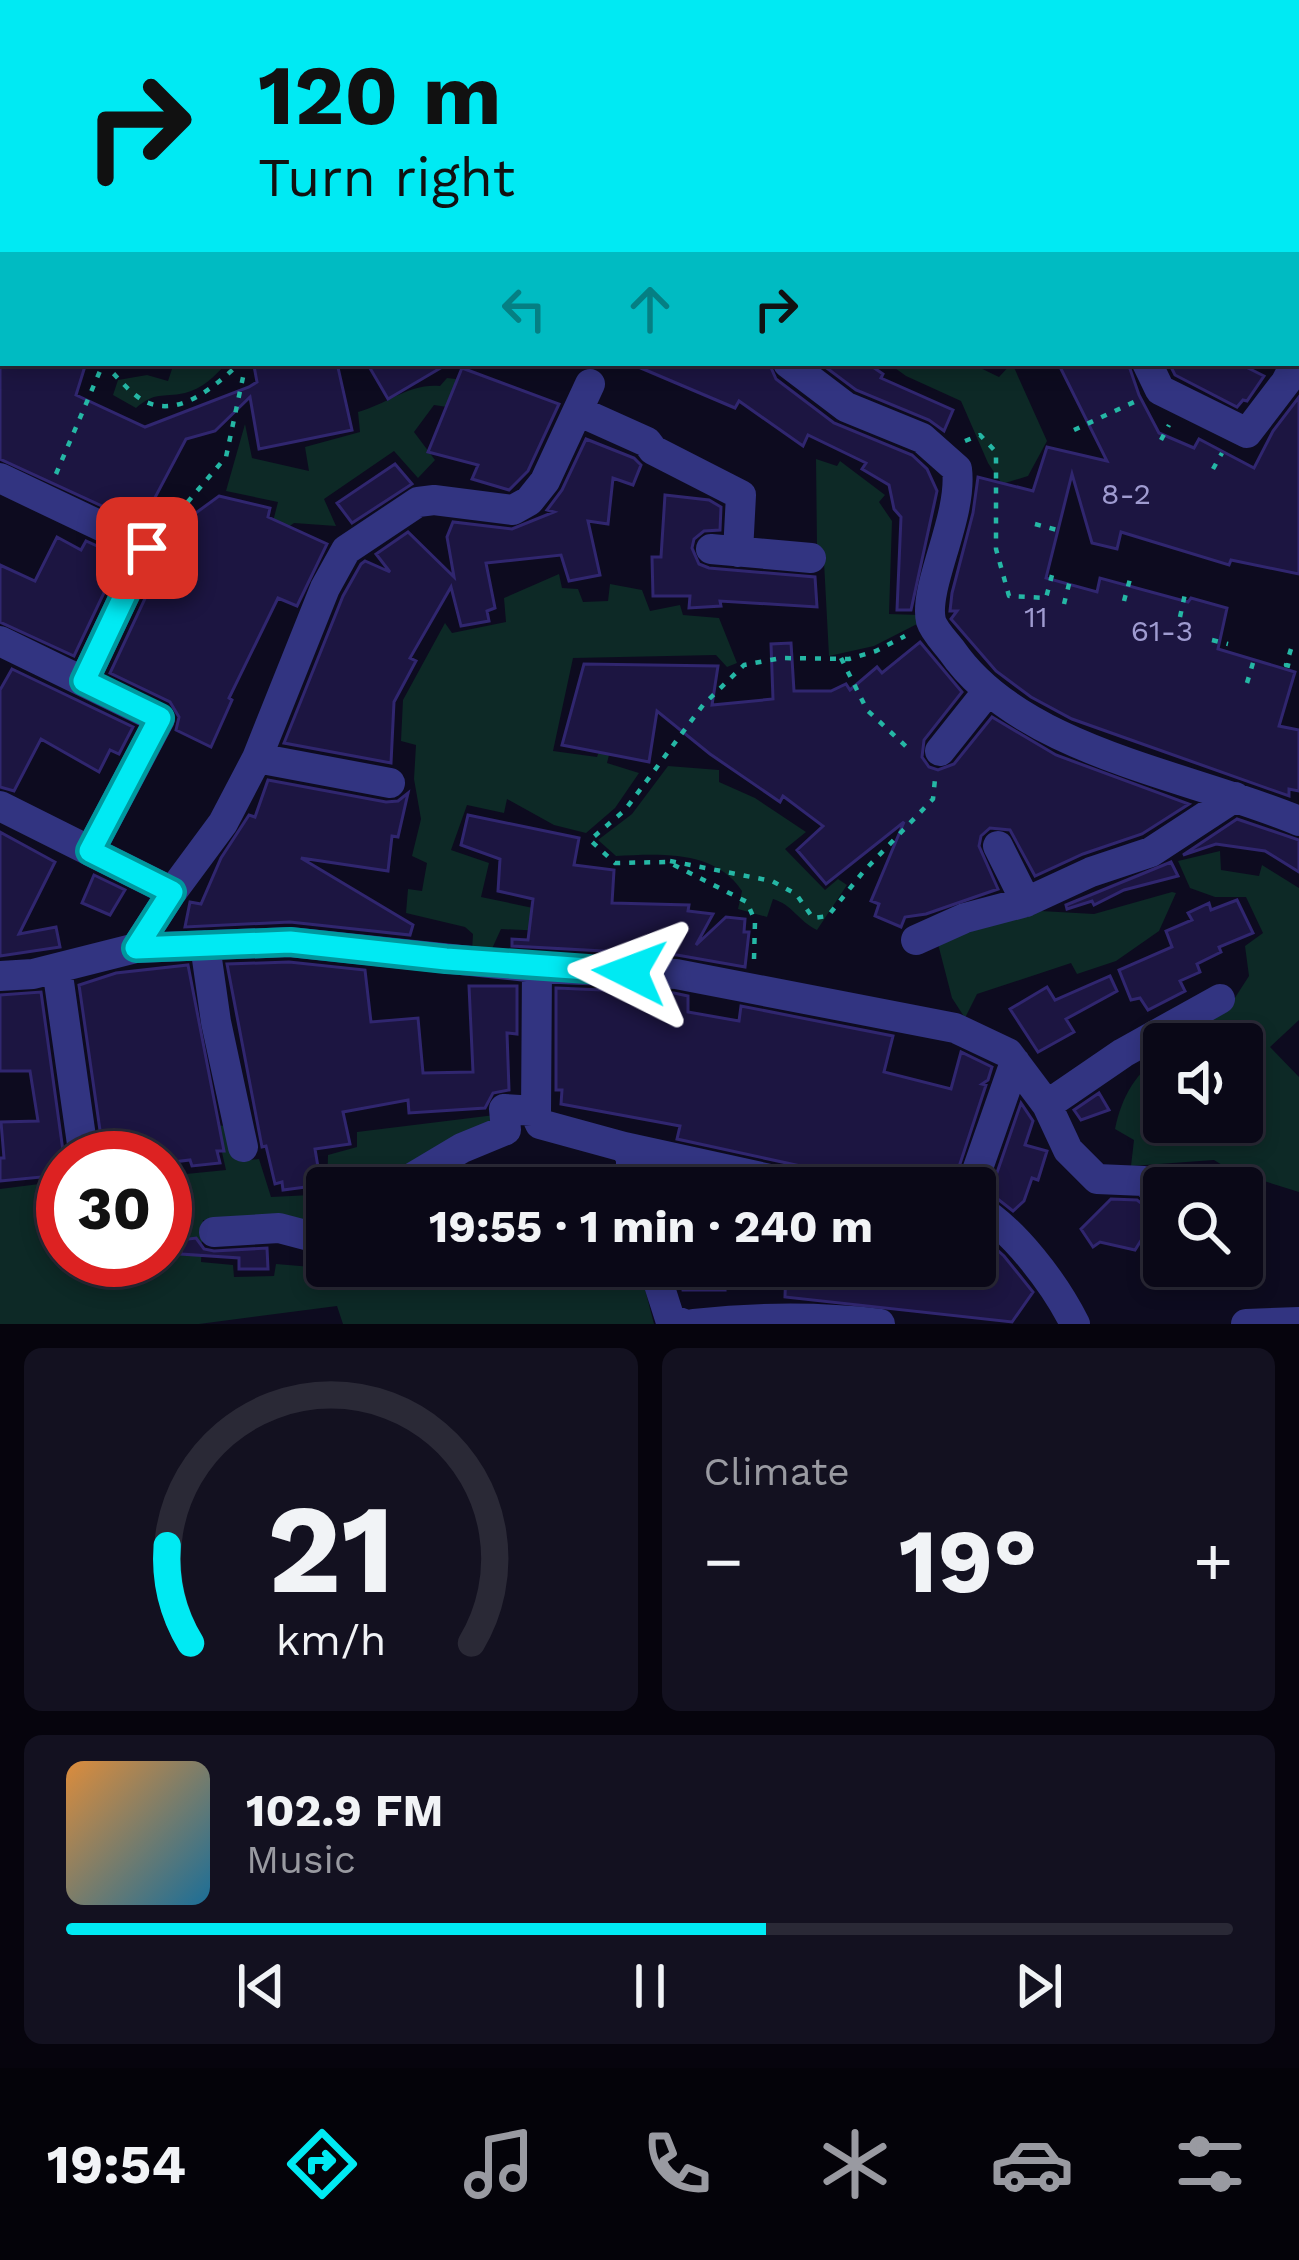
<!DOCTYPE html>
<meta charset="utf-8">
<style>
body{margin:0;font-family:"Work Sans",sans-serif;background:#131120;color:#f1f3f6;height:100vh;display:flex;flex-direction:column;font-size:45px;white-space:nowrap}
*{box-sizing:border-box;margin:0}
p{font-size:39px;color:#999aa1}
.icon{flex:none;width:66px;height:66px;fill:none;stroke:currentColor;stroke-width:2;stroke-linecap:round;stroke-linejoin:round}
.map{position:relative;height:1324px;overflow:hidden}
.panel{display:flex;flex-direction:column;gap:24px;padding:24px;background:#06040d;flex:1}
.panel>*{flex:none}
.guide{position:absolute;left:0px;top:0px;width:1299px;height:366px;box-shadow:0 6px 18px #0003,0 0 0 3px #2a2936;background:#00eaf3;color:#111;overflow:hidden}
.tools{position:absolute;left:1143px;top:1023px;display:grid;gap:24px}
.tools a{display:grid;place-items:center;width:120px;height:120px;border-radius:12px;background:#0a0817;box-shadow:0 6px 18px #0003,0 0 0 3px #2a2936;font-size:60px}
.speed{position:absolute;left:36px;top:1131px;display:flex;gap:24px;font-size:60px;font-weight:700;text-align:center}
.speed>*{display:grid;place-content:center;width:156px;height:156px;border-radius:50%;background:#0a0817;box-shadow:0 6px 18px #0003,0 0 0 3px #2a2936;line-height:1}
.speed .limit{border:18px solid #d22;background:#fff;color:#111}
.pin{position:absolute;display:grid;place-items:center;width:102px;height:102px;color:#fff;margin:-51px;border-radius:24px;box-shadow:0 6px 18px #0006}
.me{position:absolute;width:132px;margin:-66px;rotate:273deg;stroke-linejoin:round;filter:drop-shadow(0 0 9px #0008)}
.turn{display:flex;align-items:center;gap:42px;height:252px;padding:0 60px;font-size:54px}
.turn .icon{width:156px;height:156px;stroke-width:2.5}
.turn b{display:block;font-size:84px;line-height:102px}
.lanes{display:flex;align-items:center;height:114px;padding:0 60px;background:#0003;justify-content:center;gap:60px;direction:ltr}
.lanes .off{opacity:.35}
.big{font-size:90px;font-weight:700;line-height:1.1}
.panel .widget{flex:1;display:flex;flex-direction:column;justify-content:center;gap:18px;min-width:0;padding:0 42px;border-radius:18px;background:#131120}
.panel .dial{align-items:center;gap:0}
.dial svg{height:312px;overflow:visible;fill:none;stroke:#2a2936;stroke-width:7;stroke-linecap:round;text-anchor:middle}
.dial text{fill:#f1f3f6;stroke:none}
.song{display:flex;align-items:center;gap:36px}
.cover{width:144px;height:144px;border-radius:18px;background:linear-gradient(135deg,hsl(30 70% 55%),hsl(200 70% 35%))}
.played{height:12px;border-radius:6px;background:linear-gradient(90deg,#00eaf3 60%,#2a2936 60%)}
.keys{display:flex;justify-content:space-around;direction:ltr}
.heat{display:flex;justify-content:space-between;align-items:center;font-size:66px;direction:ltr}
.panel .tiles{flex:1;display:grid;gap:24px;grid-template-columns:1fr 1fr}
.widget:last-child{grid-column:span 2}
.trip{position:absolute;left:306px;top:1167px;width:690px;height:120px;border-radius:12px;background:#0a0817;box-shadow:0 6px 18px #0003,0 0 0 3px #2a2936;font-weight:700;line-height:120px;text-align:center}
.menu{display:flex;height:192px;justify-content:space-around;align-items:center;background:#040309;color:#999aa1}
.menu .icon{width:84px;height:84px}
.menu .selected{color:#00eaf3}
.menu b{font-size:54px;color:#f1f3f6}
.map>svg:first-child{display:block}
</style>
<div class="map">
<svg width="1299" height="1324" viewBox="0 0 1299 1324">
<rect width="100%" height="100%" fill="#0d0b1f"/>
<path fill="#0d2926" d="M174 363H227C215 376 202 389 185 393 161 398 156 391 136 408L113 395 118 380 147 375 168 381Z
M888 363H970L999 377 1012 363 1047 441 1028 476 1002 484 988 463 961 401 906 376Z
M447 378 456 379 454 408 434 405 414 432 435 460 418 478 394 451 324 499 336 526 294 523 268 541 278 502 226 491 245 424 252 458 309 471 305 447 360 432 358 412C387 404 410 383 440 386Z
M816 459 837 466 840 461 885 495 879 502 892 521 889 614 919 615V623L874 646 829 656 824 562 817 547Z
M559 574 562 588 578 589 583 602 608 601 610 584 642 590 650 611 680 605 683 615 719 618 737 663 727 667 716 655 573 658 553 751 597 757 603 740 612 743 607 763 639 773 615 808 586 833 554 825 507 799 504 813 467 805 451 850 489 863 481 897 571 916 566 932 501 929 490 953 472 951 473 934 465 927 406 913 408 889 422 891 427 863 412 856 421 819 414 779 416 745 401 741 403 700 445 623 452 633 506 622 504 598Z
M668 766 719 770V782L755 798 806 832 785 849 825 890 838 879 847 885 817 930C798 921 793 905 773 899L767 917 738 909 742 891C715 850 661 854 616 856L598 840 632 814Z
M1220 851 1221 870 1259 876 1262 865 1299 888V1020L1270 1047 1299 1077V1192L1232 1171 1214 1160 1131 1166 1134 1140 1115 1129C1122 1096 1136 1072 1164 1053V1122H1242V1044H1176L1229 1007 1249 976 1245 946 1263 933 1246 897H1215L1190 888 1178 861Z
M1172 892 1176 893 1159 931 1116 961 1077 974 1071 963 977 994 965 1018 952 998 937 940 1023 910 1094 914Z
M495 1115 496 1126 458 1137 370 1188H327L328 1155 357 1147V1132Z
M231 1125 239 1161 259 1159 271 1197 311 1195 327 1188V1213L315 1220H203L201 1262 233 1265 234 1277 274 1276 276 1264 324 1268 332 1285 380 1266H639L654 1324H343L337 1306 199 1324H0V1189L63 1181V1260H165V1168L182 1166 186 1174 226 1170 216 1126Z"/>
<path fill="#1c1541" stroke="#30266f" stroke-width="3" d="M0 363H86L76 395 145 427 249 387 257 382 254 366 337 363 352 430 259 449 250 397 215 431 186 439 141 524 0 459Z
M367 363H449L388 399Z
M629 363H769L776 379 834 423 912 455 927 469 937 491 911 610H897L901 517 894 509 889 485 862 469 866 463 808 435 803 446 739 401 735 408Z
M820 363H867L883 374 881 378 953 410 944 431 929 420 856 390Z
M1058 363H1128L1139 395 1159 433 1194 448 1199 439 1254 468 1273 431 1299 397V574L1231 560 1229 565 1121 532 1117 549 1092 543 1072 474 1046 578 1097 592 1100 578 1188 602 1191 598 1227 608 1218 649 1295 672 1279 726 1299 730V791L1289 789V796L1072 719 1031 697 996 671 951 619 957 611H950L952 593 973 513 978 477 1033 491 1047 447 1107 461Z
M1169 363H1238L1264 376 1247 401 1243 400 1237 407 1175 375Z
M462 368 559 404 528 471 509 490 472 479 478 465 428 452Z
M586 439 634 458 641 465 633 485 613 478 608 524 588 521 600 575 569 581 561 555 486 563 495 608 487 611 489 621 461 626 451 587 410 658 416 661 394 702 391 763 284 743 343 596 361 564 365 561 390 572 376 554 408 532 454 577 447 537 453 522 512 529 554 512 547 510 562 490Z
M395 464 412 484 352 523 337 503Z
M665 495 709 500 721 507 720 530 704 531 694 539 692 548 699 564 709 568 815 577 817 607 720 601 721 606 689 608 690 596H653L652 557H661Z
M219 496 270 508 268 517 327 544 297 606 278 598 229 698 232 700 211 747 176 730 179 717 170 702 110 673 165 556 163 537Z
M57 537 81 550 86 541 121 557 74 656 0 622V565L35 581Z
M920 642 962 692 924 740 922 757 929 767 938 770 954 764 992 717 1056 755 1189 804 1142 834 1083 854 1035 876 1010 830 990 828 981 836 979 846 998 889 926 914 905 917 901 927 875 916 879 904 871 901 904 822 826 884 797 850 823 826 783 796 780 802 710 754 657 711 649 762 562 745 584 664 718 666 712 705 773 699 771 644 791 643 794 691H831L846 684 850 690 877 667 882 673Z
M12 669 133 727 119 754 110 750 99 772 41 739 14 791 0 787V690Z
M268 780 386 802 398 801 408 793 398 837 392 836 388 871 301 858 413 925 410 935 290 922 185 927 190 902 201 904 221 858 249 815 255 817Z
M468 815 579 838 574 865 614 870 612 903 689 905 688 911 713 914 696 945 726 917 745 919 744 932H749L745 967 677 955 512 946V939L528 940 533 899 498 891 500 859 461 845Z
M1237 819 1299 840V872L1265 851 1216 844 1183 855Z
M0 832 55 862 19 934 56 927 60 947 0 956Z
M1171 862 1178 876 1124 890 1094 905 1092 901 1067 909 1066 905Z
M94 875 125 890 110 915 82 903Z
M1237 900 1253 933 1219 947 1221 952 1197 964 1200 972 1180 981 1185 991 1148 1010 1140 998 1131 1000 1119 970 1172 947 1166 931 1192 920 1188 913 1209 903 1211 910Z
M289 962 365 970 371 1022 418 1018 423 1073 473 1072 469 986H517V1034L507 1033 509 1090 493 1093 485 1108 409 1113 408 1100 343 1112 350 1144 315 1149 321 1185 283 1190 282 1182 275 1184 266 1146 262 1147 227 964Z
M188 965 224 1151H217L220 1163 192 1166 190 1160 165 1163V1158H154L150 1144 103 1151 79 985 116 973Z
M1110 976 1117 991 1066 1019 1074 1032 1038 1052 1010 1009 1047 987 1055 1000Z
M556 988 674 993 688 996V1012L739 1021 741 1006 893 1036 884 1072 951 1089 961 1052 992 1067 988 1080 982 1084 986 1085 952 1188H934L850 1169 805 1167 677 1139 680 1126 561 1104 562 1090H556Z
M41 992 64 1158 63 1175 0 1181V1158H4L1 1122 38 1121 30 1071H0V995Z
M1099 1093 1109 1110 1081 1120 1074 1110Z
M1021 1103 1033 1121 1025 1145 1047 1151 1038 1180 1032 1178 1024 1201 1013 1211 990 1193Z
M475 1166H486L487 1188H433Z
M1111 1199 1137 1200 1157 1215 1135 1250 1100 1242 1093 1247 1081 1229Z
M975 1230 1004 1256 1033 1292 1012 1322 785 1297 786 1266H939L975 1286Z
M196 1238 204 1249 214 1251 267 1248 268 1269H239V1258L181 1254V1240Z
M680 1266H724L725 1290H683Z"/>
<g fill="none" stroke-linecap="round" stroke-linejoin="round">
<path stroke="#25b7a5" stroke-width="4.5" stroke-dasharray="6 9" stroke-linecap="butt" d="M167 3 171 0
M1225 3 1226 0
M103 363C116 375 130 394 146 402 181 418 217 384 240 363
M1107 363 1108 366
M1074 430 1134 402
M1161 440 1169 425
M965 441 980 435 996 452V549L1009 596 1046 598 1052 575
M1213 469 1222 453
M56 474 103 364
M1035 524 1061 531
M168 525 226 457 246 363
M1124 601 1130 579
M1064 604 1070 580
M1180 617 1185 594
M1212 640 1228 644
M1291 649 1286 665 1298 668
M841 658 867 710 912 752
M1247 683 1255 656
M670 861 772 881 796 894 813 918 828 916 863 872 933 799 935 779
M754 959 755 921 747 902 668 862 615 863 590 840 625 810 703 705 744 665 781 658 849 659 876 651 905 636"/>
<path stroke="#323481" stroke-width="30" d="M667 0 669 3
M1268 0 1274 3
M1296 10H1299
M0 114 3 112
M0 224 3 222
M1296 283 1299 285
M788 363 846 407 922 438 957 469C963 517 923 587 931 621 934 631 946 643 952 651 1022 752 1190 775 1299 821
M1147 363 1160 390 1247 433 1286 382 1299 357
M578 411 647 442 653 450 741 495 738 552
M0 478 147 548 84 681
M711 549 811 558
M0 641 160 719 90 851
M940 751 987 692
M257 758 390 783
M0 806 172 892
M998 846 1026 902
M916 940 965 918 1026 902 1091 872 1151 852 1235 797
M205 945 216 1022 243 1147
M136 948 172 892 223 823 257 758 325 588 346 550 418 502 434 500 513 510 529 501 545 481 590 384
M57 968 84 1158
M537 968 536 1115 540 1124 624 1147 631 1157V1188
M0 976 33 974 136 948 290 942 537 968 676 974 955 1028 1008 1053 1047 1105 1068 1150 1097 1179 1144 1181 1164 1197
M1047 1105 1123 1053 1220 999
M624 1147 802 1186 849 1188
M395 1188 462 1148 506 1130 504 1109 536 1111
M971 1188 1015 1062
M975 1207C1014 1229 1055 1284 1075 1324
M214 1232 279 1228 317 1238 327 1231
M653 1266 670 1319 684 1324
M694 1324C758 1317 816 1316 880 1324
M1246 1324 1299 1322"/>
</g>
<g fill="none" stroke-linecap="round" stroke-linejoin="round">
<defs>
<path id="route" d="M147 548 84 681 160 718 90 851 172 892 136 948 290 942 446 959 630 972"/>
</defs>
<use href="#route" stroke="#00989e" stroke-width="30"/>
<use href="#route" stroke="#00eaf3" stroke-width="21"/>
</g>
<g text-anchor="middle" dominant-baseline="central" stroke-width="12" stroke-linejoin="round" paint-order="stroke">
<g font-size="30" fill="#9f9bd0">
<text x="1126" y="493">8-2</text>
<text x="1036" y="616">11</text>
<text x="1162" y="630">61-3</text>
</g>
</g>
</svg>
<div class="tools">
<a><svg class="icon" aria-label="sound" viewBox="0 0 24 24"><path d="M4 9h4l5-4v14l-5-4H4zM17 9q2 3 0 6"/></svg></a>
<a><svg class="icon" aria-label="search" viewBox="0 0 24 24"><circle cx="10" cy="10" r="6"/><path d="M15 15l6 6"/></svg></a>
</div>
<div class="speed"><div class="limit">30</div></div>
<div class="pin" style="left:147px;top:548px;background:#d93025"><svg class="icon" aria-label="arrive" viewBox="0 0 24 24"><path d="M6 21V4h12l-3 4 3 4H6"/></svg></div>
<svg class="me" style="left:630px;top:972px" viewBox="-20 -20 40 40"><path d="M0-17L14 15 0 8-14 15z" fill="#00eaf3" stroke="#fff" stroke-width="4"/></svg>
<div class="trip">19:55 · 1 min · 240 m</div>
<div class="guide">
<div class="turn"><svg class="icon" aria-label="right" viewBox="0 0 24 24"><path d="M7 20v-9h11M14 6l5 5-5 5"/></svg><div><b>120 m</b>Turn right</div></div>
<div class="lanes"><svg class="icon off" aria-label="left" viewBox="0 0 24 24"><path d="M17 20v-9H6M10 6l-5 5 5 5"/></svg><svg class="icon off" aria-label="ahead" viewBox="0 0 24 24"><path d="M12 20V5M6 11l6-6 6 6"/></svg><svg class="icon" aria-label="right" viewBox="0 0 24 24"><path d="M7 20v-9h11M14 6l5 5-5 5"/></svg></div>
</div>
</div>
<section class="panel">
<div class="tiles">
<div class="widget dial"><svg viewBox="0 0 100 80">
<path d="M14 69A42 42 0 1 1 86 69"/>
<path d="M14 69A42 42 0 0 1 8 44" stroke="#00eaf3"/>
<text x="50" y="56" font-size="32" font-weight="700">21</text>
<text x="50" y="72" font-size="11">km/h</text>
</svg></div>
<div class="widget"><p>Climate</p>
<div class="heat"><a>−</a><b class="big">19°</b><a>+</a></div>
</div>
<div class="widget">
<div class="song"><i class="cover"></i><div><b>102.9 FM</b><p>Music</p></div></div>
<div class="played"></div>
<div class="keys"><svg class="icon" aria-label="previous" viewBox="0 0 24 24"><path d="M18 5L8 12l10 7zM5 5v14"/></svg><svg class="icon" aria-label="pause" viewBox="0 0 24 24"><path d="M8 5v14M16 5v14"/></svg><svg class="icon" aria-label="next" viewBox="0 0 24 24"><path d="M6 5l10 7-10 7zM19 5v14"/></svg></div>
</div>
</div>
</section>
<nav class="menu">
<b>19:54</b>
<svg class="icon selected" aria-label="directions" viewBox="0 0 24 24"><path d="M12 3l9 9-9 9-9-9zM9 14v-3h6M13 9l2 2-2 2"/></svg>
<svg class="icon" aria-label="music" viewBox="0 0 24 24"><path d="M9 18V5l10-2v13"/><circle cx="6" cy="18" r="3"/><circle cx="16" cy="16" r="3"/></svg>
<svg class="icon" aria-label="phone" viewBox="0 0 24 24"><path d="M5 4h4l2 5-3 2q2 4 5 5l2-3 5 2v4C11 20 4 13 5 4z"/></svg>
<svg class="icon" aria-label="climate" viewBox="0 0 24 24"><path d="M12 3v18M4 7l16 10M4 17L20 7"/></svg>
<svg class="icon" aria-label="car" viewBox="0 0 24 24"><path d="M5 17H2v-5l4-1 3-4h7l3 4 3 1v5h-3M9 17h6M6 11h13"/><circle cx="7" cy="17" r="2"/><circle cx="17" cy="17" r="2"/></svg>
<svg class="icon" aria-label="filters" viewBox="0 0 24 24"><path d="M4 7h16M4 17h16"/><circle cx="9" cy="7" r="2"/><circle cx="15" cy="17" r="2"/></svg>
</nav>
